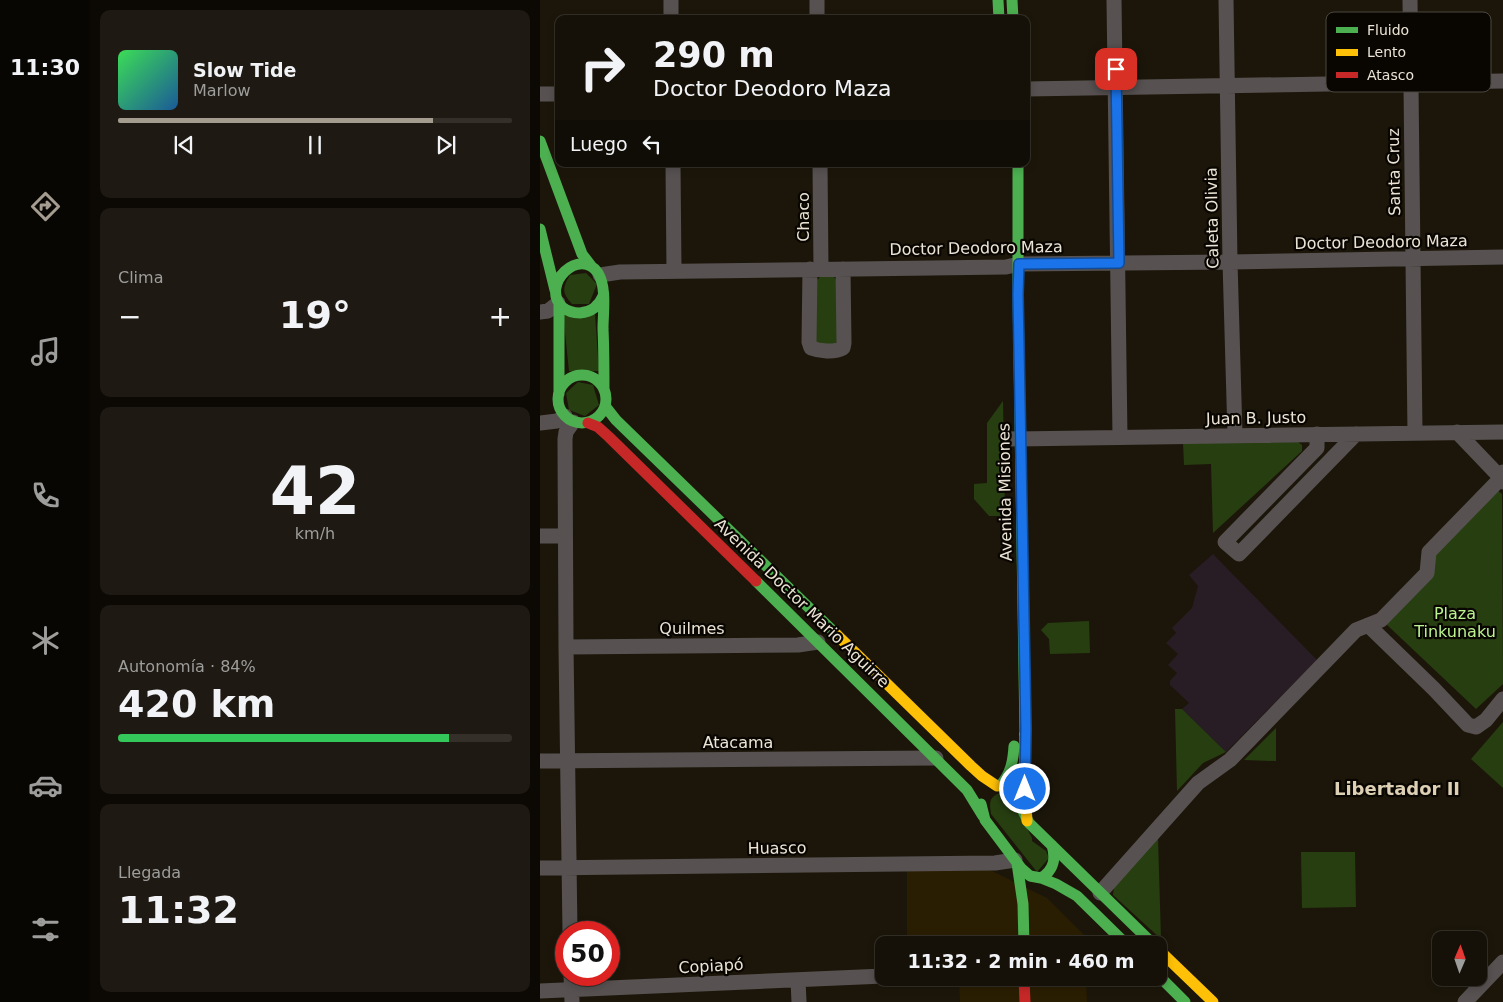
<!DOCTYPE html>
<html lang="es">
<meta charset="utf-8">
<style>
body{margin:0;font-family:"DejaVu Sans",sans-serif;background:#1e1912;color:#f1f3f6;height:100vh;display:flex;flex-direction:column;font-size:19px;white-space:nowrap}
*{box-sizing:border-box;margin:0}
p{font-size:16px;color:#9d9d9c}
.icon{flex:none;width:28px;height:28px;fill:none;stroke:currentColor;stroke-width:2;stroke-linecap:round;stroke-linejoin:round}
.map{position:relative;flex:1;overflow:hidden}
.details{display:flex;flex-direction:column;gap:10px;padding:10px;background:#0c0904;width:450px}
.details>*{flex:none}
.guide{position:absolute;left:15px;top:15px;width:475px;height:152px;border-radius:10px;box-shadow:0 2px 8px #0003,0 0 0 1px #343029;background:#151008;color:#f1f3f6;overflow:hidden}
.needle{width:32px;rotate:2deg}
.tools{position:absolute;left:892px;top:931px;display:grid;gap:10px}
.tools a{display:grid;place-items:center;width:55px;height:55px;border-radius:10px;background:#151008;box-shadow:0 2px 8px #0003,0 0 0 1px #343029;font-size:25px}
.speed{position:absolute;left:15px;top:921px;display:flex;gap:10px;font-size:25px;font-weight:700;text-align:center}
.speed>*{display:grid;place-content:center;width:65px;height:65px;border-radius:50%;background:#151008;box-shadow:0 2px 8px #0003,0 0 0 1px #343029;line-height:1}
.speed .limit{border:8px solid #d22;background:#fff;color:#111}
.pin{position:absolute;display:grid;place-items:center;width:42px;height:42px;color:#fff;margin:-21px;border-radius:10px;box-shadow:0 2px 8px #0006}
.me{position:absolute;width:55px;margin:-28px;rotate:0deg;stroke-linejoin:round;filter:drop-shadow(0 0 4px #0008)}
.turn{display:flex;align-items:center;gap:18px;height:105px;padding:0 15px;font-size:22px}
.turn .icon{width:65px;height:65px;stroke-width:2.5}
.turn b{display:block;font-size:35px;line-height:42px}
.then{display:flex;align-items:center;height:48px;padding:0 15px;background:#0003;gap:10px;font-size:19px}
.big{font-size:38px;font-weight:800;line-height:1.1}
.details .card{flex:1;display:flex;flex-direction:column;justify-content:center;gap:8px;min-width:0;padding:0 18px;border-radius:10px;background:#1e1912}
.details .dial{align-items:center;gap:0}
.dial b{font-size:65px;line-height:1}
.song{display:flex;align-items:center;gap:15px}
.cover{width:60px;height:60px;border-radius:8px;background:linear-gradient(135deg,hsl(130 70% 55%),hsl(210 70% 35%))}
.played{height:5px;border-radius:2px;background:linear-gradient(90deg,#a39c8f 80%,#343029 80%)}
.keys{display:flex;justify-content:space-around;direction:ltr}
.heat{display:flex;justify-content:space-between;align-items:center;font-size:28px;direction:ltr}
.charge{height:8px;border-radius:4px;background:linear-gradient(90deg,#34c759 84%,#343029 0)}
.trip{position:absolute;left:335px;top:936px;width:292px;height:50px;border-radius:10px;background:#151008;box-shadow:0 2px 8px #0003,0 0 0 1px #343029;font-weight:800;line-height:50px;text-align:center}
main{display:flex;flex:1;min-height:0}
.tab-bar{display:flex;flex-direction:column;width:90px;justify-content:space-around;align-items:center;background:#080603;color:#9d9d9c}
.tab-bar .icon{width:35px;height:35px}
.tab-bar .on{color:#a39c8f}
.tab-bar b{font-size:22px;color:#f1f3f6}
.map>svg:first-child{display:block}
</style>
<main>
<nav class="tab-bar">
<b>11:30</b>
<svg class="icon on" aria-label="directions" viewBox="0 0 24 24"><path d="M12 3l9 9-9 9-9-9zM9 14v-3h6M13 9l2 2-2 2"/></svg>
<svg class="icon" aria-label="music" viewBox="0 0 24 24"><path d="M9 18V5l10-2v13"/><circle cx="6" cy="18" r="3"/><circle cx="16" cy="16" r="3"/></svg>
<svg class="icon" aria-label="phone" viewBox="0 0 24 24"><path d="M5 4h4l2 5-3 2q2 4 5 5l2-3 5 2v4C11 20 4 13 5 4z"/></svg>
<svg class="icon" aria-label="climate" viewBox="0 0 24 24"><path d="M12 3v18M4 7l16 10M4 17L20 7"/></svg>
<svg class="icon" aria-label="car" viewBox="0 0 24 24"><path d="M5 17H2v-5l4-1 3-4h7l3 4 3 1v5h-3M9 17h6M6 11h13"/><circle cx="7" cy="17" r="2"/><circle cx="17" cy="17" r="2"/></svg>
<svg class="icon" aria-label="filters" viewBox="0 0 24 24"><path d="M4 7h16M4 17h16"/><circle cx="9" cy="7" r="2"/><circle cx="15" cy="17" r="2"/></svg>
</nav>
<section class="details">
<div class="card">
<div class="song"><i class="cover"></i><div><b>Slow Tide</b><p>Marlow</p></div></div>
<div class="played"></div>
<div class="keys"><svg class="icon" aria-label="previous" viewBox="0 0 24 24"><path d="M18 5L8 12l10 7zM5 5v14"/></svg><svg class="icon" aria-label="pause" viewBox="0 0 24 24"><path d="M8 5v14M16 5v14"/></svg><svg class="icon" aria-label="next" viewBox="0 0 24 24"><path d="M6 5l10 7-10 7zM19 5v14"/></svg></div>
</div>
<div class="card"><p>Clima</p>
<div class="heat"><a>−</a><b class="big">19°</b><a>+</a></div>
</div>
<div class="card dial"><b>42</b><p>km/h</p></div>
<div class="card"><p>Autonomía · 84%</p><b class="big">420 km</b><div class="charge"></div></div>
<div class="card"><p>Llegada</p><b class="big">11:32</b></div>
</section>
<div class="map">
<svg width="963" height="1002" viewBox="0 0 963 1002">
<rect width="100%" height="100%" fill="#1c160a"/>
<path fill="#2a1e02" d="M450 870 507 898 545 936V945H367V871Z
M410 978H546L547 1002H420L419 979Z"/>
<path fill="#281c25" d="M673 554 777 660 686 752 642 709 649 703 630 685V681L637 673 628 665 638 654 626 643 636 633 632 628 652 608 658 586 649 575Z"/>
<path fill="#273e11" d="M46 273 57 284 49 304H32C22 293 22 288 30 275Z
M280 277H294L299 284V340L294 344H278L273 340 275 282Z
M23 313 55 314 59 371H29Z
M38 382 53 385 59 405 45 416 29 410 26 393Z
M463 401 465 516H449L434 499V484L447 483V423Z
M757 441 762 445V451L673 533 671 464 644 465 643 443Z
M957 490 962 494 963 684 936 709 845 623 896 554Z
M549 621 550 653 510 654 509 639 501 630 508 623Z
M635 709H642L686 752 663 763 637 791Z
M963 722V788L931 759Z
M736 728V761L704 760Z
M457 794H465L471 798 492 838V841L506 851 509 858 497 872 451 814C450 805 448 799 457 794Z
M618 838 621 939 573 895 574 886Z
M761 852H815L816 907 762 908Z"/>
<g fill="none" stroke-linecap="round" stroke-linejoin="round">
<path stroke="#575251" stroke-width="15" d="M131 0V19
M277 0V19
M574 0 580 437
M686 0 690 262 695 435
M870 0 875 433
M486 89 963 81
M0 94H19
M133 164 134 271
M280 164 281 269
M270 269 269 342 271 348C279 351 294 353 303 348L304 343 303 269
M60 275 80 272 466 267 479 264 690 262 963 257
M0 312 8 311 18 303
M0 423 17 421 25 416
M917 432 961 478 963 482
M777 434V448L685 542 699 554 816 434
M469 439 963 432
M0 536H25
M828 625 894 689 928 725 936 727 946 720 963 699
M26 647 258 645 278 642
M0 761 396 758
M0 868 455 863 475 860
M560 893 658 783 690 760 816 630 841 620 887 573 889 552 961 478 963 472
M30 932 26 647 25 439 26 432 33 422
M31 975 32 1002
M258 980 259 1002
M0 991 344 976
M925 1002 963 962"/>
<path stroke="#4caf50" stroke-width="11" d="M458 0 459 19
M472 0 473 19
M0 141 42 254 52 267
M478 164V294L485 734
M0 229 15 290
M63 296C59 306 51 312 40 313 33 313 27 311 22 307 0 284 40 246 58 273 67 288 63 312 63 329 64 349 64 370 64 390
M19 304V394
M18 399a24 24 0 1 1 48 0a24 24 0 1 1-48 0Z
M65 406 76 420 296 634
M216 581 427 790 443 816
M460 786C471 773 473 762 474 746
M441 804 445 820 481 868 490 876 501 878C514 870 516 859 512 845
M482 809 489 823 614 945
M477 863 483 904 484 945
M501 878 516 884 537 896 587 945
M619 976 645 1002"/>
<path stroke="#ffc107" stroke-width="11" d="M296 634 431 766 442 776 457 786
M485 734V789L487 821
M619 950 673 1002"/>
<path stroke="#c62828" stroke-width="11" d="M48 423 58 427 69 437 216 581
M484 978 485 1002"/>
</g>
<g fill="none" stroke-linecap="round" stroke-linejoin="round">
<defs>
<path id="route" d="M485 789 486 729 478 294 479 264 579 263 576 69"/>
</defs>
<use href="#route" stroke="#114b97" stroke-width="12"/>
<use href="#route" stroke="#1a73e8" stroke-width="9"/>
</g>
<g text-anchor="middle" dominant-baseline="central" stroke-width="4.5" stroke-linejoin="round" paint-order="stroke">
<g font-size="16" fill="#ebe4d6" stroke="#090501">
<text transform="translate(854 172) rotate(-91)">Santa Cruz</text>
<text transform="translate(263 217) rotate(-90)">Chaco</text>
<text transform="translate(672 218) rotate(-91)">Caleta Olivia</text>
<text transform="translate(841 242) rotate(-1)">Doctor Deodoro Maza</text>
<text transform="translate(436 248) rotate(-1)">Doctor Deodoro Maza</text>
<text transform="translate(716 418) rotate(-1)">Juan B. Justo</text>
<text transform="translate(465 492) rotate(-91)">Avenida Misiones</text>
<text transform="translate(262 603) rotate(44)">Avenida Doctor Mario Aguirre</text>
<text x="152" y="628">Quilmes</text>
<text x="198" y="742">Atacama</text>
<text transform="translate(237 848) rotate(-1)">Huasco</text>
<text transform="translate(171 966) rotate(-3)">Copiapó</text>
</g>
<g font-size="16" fill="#baf38f" stroke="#090501">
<text x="915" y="613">Plaza<tspan x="915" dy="18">Tinkunaku</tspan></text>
</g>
<g font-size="18" font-weight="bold" fill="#ddd0b4" stroke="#090501">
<text x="857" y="788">Libertador II</text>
</g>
</g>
<rect x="786" y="12" width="165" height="80" rx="8" fill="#090501" stroke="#4d4841" stroke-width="1"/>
<rect x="796" y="27" width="22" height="6" fill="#4caf50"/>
<rect x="796" y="49" width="22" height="7" fill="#ffc107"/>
<rect x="796" y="72" width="22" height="6" fill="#c62828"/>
<g font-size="14" fill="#ebe4d6">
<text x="827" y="35">Fluido</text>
<text x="827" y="57">Lento</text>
<text x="827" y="80">Atasco</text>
</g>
</svg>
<div class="tools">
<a><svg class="needle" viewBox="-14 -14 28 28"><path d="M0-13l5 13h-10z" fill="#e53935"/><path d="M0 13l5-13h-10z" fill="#9d9d9c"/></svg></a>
</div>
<div class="speed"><div class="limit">50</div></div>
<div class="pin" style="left:576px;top:69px;background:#d93025"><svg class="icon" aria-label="arrive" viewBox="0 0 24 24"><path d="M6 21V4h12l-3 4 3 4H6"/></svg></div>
<svg class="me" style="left:485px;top:789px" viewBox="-20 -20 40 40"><circle r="17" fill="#1a73e8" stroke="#fff" stroke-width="3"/><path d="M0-11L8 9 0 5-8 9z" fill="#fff"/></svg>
<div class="trip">11:32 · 2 min · 460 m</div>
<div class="guide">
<div class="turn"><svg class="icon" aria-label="right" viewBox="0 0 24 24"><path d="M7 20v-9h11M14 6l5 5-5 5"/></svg><div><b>290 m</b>Doctor Deodoro Maza</div></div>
<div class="then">Luego<svg class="icon" aria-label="left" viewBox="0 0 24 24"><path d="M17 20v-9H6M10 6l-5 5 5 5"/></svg></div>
</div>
</div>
</main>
